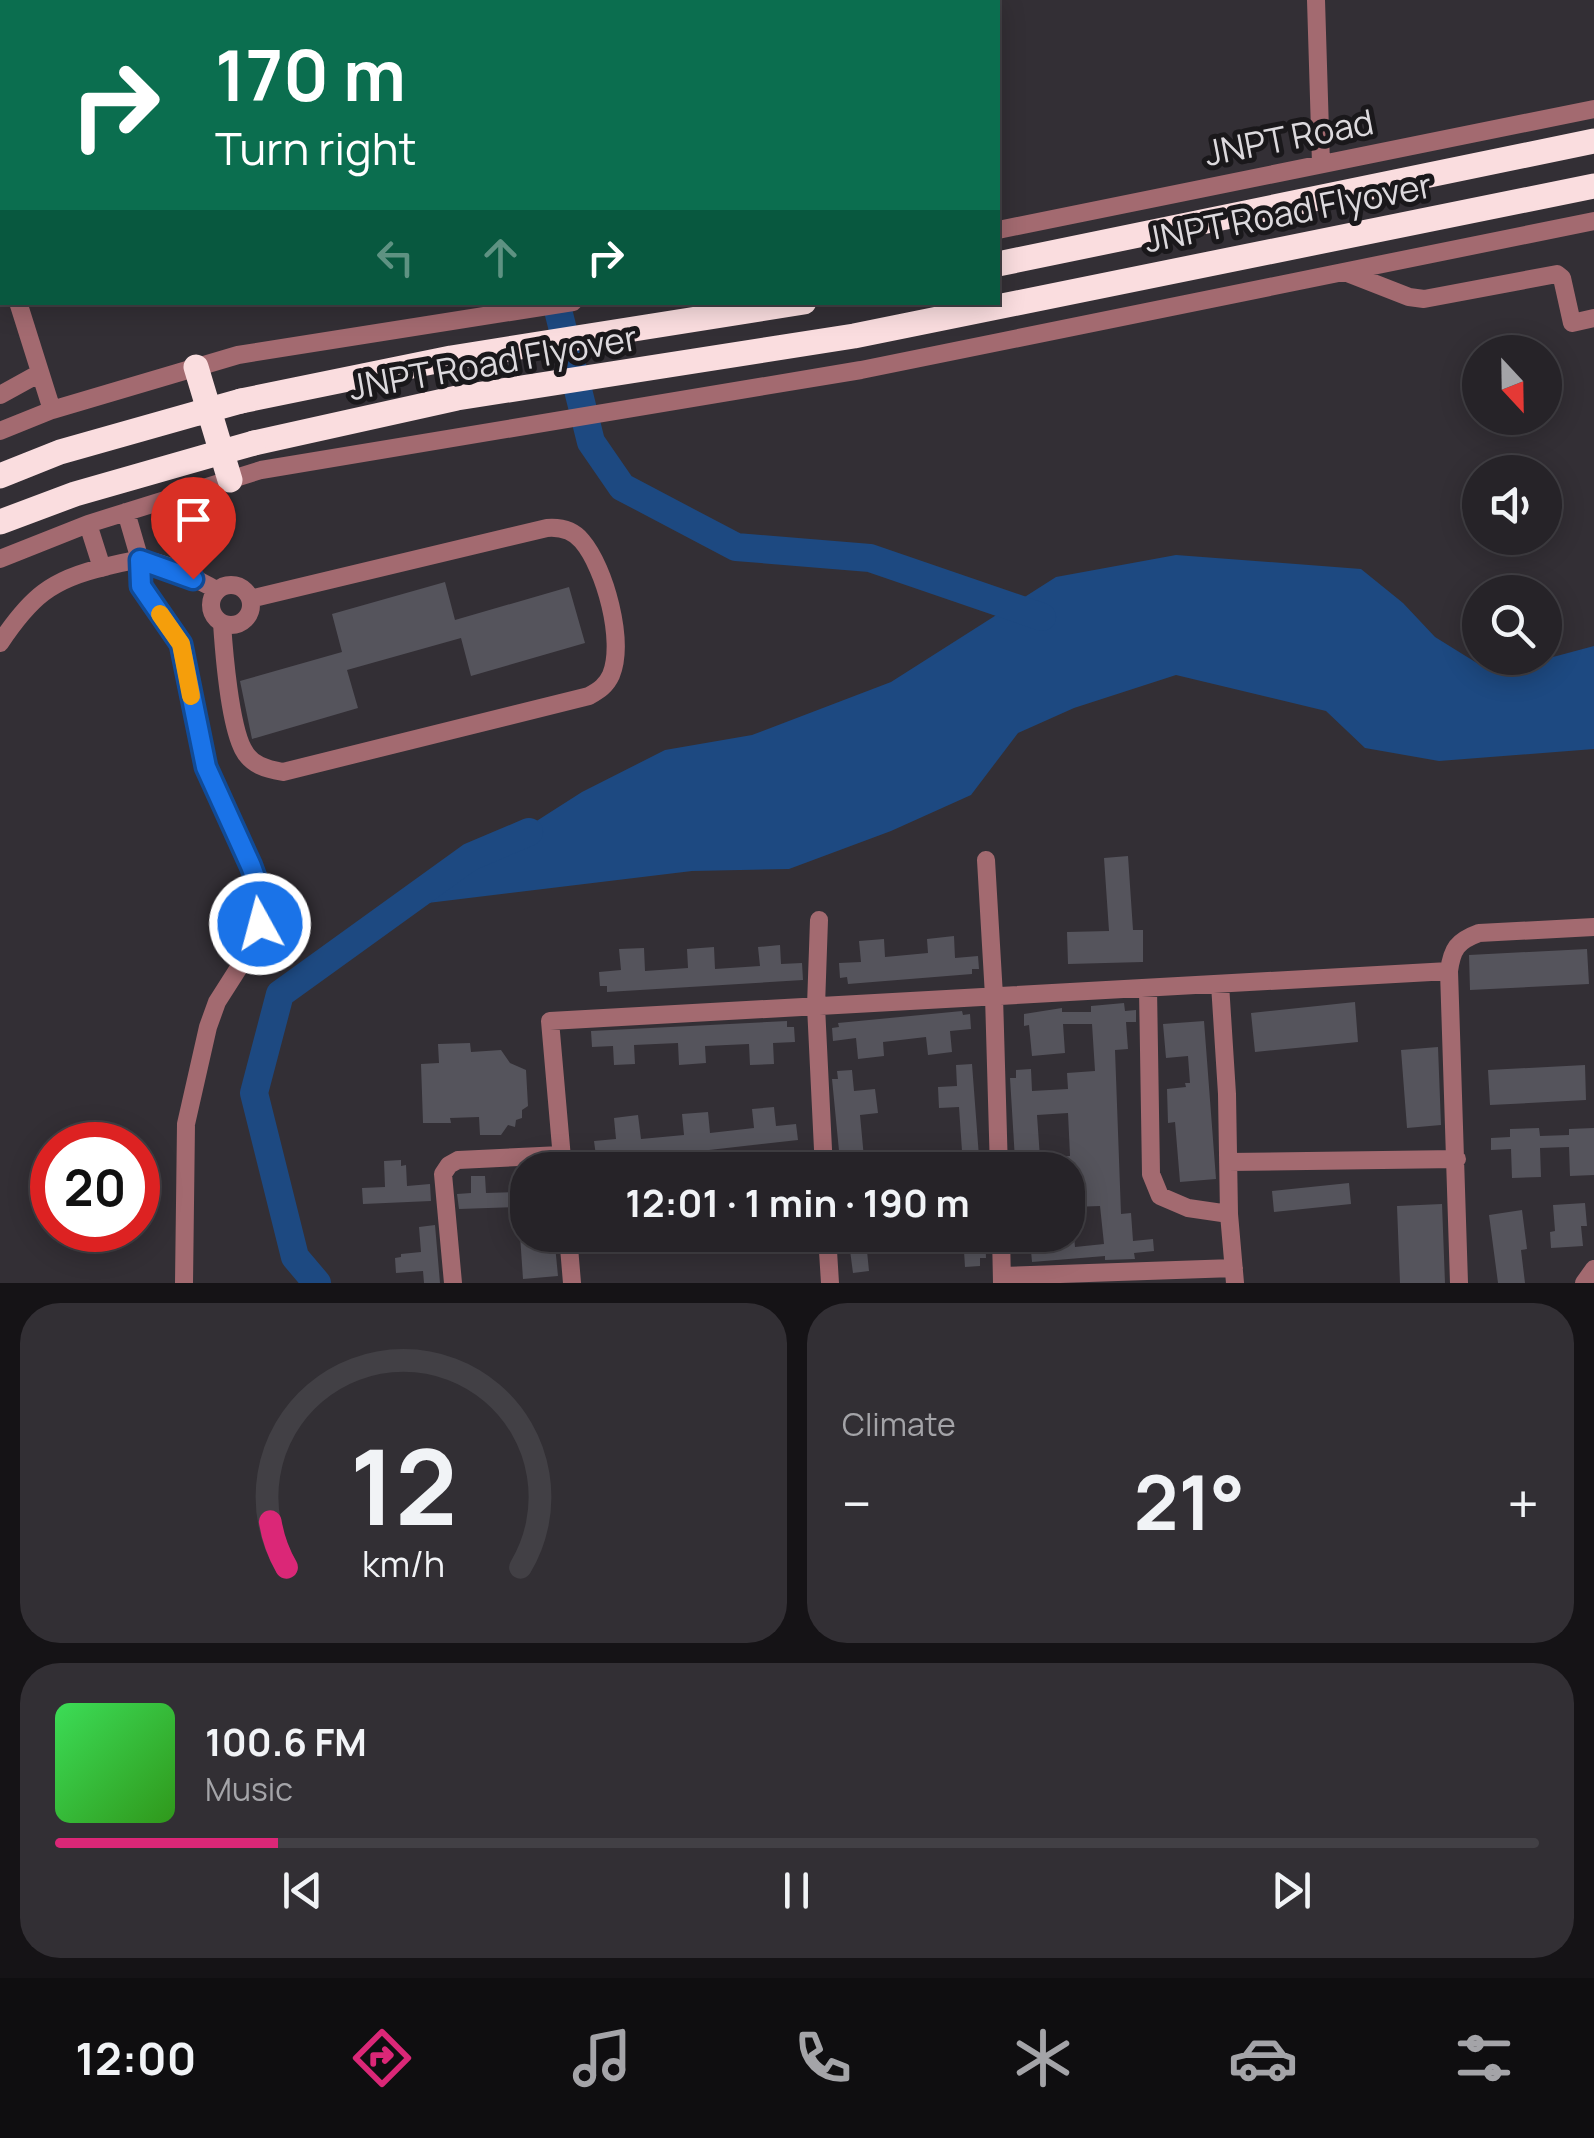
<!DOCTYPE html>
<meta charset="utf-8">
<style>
body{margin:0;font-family:Manrope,sans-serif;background:#322f34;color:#f1f3f6;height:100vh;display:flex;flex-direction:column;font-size:38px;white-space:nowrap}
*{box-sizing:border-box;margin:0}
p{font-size:32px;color:#a4a4a8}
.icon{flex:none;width:55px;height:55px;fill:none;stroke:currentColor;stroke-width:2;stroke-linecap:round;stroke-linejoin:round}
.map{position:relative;height:1283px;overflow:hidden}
.side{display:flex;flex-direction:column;gap:20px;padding:20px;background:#151316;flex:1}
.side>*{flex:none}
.banner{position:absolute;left:0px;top:0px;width:1000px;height:305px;box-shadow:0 5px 25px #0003,0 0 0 2px #424045;background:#0b6e4f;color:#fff;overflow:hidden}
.needle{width:65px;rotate:158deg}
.buttons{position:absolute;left:1462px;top:335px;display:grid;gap:20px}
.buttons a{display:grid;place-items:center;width:100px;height:100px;border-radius:50%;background:#262328;box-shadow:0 5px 25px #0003,0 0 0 2px #424045;font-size:50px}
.speed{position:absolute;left:30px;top:1122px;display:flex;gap:20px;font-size:50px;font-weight:700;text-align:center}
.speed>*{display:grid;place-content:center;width:130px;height:130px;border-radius:50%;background:#262328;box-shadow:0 5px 25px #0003,0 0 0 2px #424045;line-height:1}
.speed .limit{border:15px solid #d22;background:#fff;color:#111}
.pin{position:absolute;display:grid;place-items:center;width:85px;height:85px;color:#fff;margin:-102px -42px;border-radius:50% 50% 50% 0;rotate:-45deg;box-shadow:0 0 10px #0007}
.pin .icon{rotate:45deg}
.me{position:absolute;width:110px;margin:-55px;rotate:353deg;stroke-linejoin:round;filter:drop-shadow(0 0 8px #0008)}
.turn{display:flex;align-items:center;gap:35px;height:210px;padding:0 50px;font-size:45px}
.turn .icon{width:130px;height:130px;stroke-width:2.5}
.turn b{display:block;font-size:70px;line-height:85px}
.lanes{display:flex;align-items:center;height:95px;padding:0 50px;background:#0003;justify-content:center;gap:50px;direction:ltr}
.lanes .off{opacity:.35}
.big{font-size:75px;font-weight:700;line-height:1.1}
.side .widget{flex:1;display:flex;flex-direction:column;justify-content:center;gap:15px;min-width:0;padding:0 35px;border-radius:40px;background:#322f34}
.side .dial{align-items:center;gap:0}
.dial svg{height:260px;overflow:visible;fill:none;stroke:#424045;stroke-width:7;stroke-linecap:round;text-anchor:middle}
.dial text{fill:#f1f3f6;stroke:none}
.song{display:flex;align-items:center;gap:30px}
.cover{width:120px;height:120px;border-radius:15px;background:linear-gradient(135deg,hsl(130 70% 55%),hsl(110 70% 35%))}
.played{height:10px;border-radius:5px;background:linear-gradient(90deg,#db2777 15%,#424045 15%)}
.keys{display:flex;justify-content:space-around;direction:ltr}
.heat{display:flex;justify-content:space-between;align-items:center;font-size:55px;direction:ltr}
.side .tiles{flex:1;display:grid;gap:20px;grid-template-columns:1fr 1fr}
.widget:last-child{grid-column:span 2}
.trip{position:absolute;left:510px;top:1152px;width:575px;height:100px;border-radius:40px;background:#262328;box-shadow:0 5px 25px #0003,0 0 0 2px #424045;font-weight:700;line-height:100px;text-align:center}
.tab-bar{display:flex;height:160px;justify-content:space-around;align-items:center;background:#0f0e10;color:#a4a4a8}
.tab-bar .icon{width:70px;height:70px}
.tab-bar .active{color:#db2777}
.tab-bar b{font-size:45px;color:#f1f3f6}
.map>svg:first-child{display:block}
</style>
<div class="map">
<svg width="1594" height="1283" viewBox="0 0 1594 1283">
<rect width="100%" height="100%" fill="#332f35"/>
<path fill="#1d4981" d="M1176 555 1361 569 1403 603 1435 637 1493 673 1594 646V749L1439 761 1365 748 1326 711 1176 675 1074 708 1018 733 971 795 891 831 789 869 692 871 403 906 582 792 665 750 752 735 891 682 1056 577Z"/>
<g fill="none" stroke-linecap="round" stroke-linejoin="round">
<path stroke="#1d4981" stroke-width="28" d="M482 0 487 2
M556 302 591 442 622 487 736 547 870 558 1042 617
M317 1283 295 1257 254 1093 280 994 470 857 529 832"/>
</g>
<path fill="#55545c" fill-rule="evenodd" d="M445 582 455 620 569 587 585 643 471 676 461 638 347 670 358 708 252 739 240 681 342 652 332 614Z
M1128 856 1133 930H1143V962L1068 964 1067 932 1109 931 1104 858Z
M954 936 955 958 978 956 979 969H972V974L848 984 847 977 840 978 839 963 861 962 859 941 884 939 885 957 928 953 927 939Z
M780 945 781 964 802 963 803 980 607 992V986H600L599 972 621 970 619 949 644 948 645 971 688 968 687 949 714 947 715 969 760 966 758 947Z
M1587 949 1589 984 1470 990 1469 955Z
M1355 1002 1358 1042 1255 1052 1251 1013Z
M1124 1003 1125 1011 1136 1010V1022H1126L1128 1049 1115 1050 1121 1214 1131 1213 1133 1241 1153 1239 1154 1251 1134 1253 1135 1259 1105 1260V1256L1032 1262 1031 1251 1047 1250 1046 1235H1074L1075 1247 1104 1244 1100 1206 1072 1207 1070 1170H1013L1012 1160H1015L1010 1078H1016V1070L1031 1069 1032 1091 1068 1089 1067 1073 1095 1071 1092 1024H1063L1065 1053 1032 1056 1029 1025 1024 1026V1014L1062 1008V1012H1091V1006ZM1068 1113 1070 1156 1040 1158 1037 1115Z
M962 1011 963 1015 970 1014 971 1029 950 1031 952 1052 928 1055 926 1037 883 1042 884 1056 858 1059 856 1038 833 1041 832 1028 839 1027 838 1023Z
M787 1021V1027H794L795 1042 773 1043 774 1064 750 1065 749 1044 705 1046 706 1063 679 1065 678 1043 634 1045 635 1064 614 1065 613 1046 592 1047 591 1031Z
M1204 1021 1216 1179 1180 1182 1175 1122 1168 1123 1167 1089 1186 1087 1185 1083H1190L1188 1056 1166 1058 1163 1024Z
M470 1043 471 1052 501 1050 510 1063 526 1070 528 1106 522 1110V1118L516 1120 515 1127 508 1125 501 1135H480L479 1117 450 1118 451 1123H423L421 1064 439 1063 438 1044Z
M1438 1047 1441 1125 1407 1128 1401 1050Z
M972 1064 980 1170H941L940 1152 962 1151 959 1107 939 1108 938 1087 957 1086 956 1065Z
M1585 1065 1586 1100 1490 1105 1488 1070Z
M852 1070 854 1091 875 1089 878 1113 860 1115 864 1158 879 1157 880 1170H836V1161H840L832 1079H838L837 1071Z
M774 1107 776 1126 796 1124 798 1140 604 1162 603 1155 596 1156 594 1141 616 1139 614 1118 638 1115 641 1139 684 1135 682 1114 708 1112 710 1133 754 1128 752 1109Z
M1539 1128 1540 1136 1569 1135V1129L1594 1128V1175L1570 1176 1569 1147 1540 1148 1541 1177 1512 1178 1511 1149 1491 1150V1138L1510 1137V1129Z
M401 1160V1166L406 1165 407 1186 430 1184 431 1201 363 1204 362 1188 385 1187 384 1161Z
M471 1176H485L486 1193 515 1192 516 1207 459 1209 457 1194 471 1193Z
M1349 1183 1351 1204 1274 1212 1272 1191Z
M1585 1203 1587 1226H1581L1583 1246 1551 1248 1550 1232 1555 1231 1553 1205Z
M1442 1204 1445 1283H1400L1397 1206Z
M1522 1210 1527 1249 1521 1250 1525 1283H1498L1489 1215Z
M435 1225 440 1283H424L423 1271 396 1273 395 1258 401 1257V1254L421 1252 419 1227Z
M520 1235H554L558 1276 523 1279Z
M848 1235H884L886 1248 867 1251 869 1271 853 1273Z
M963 1235H985L986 1258H980V1266L965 1267Z"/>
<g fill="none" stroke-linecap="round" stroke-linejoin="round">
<path stroke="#a36a70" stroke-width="18" d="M1316 0 1321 164
M998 230 1594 109
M0 244 2 252
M1345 272 1409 297 1424 299 1557 274 1562 278 1572 323 1594 318
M18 302 52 410
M0 395 40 373
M0 431 52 410 238 355 573 302
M126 512 140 560 141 586 181 644 205 767 251 865 261 897 260 924 252 947 217 1002 208 1027 186 1124 184 1283
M88 524 102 568
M0 559 88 524 261 470 861 370 1594 221
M211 605a20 20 0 1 1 40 0a20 20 0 1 1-40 0Z
M222 623C224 653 230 724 243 749 251 765 266 769 283 772L589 696C599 690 606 686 611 675 625 641 605 568 582 541 573 530 560 527 547 528L250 599
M0 643C30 598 51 579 105 567 117 564 132 559 144 560 169 563 195 579 217 590
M986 860 994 996 999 1170
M819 920 816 1006 824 1170
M1220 984 1227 1094 1229 1214
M1148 988 1151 1174 1160 1196 1188 1208 1229 1214 1235 1283
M1228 1162 1457 1159
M563 1170 550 1021 1449 971
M783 1170 824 1168
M568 1235 572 1283
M827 1235 830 1283
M1001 1235 1002 1283
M1002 1276 1234 1268
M453 1283 443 1174 449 1165 458 1160 561 1155
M1459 1283 1449 971C1452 949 1457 941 1479 933L1594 927
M1584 1283 1594 1269"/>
<path stroke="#fadddf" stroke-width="25" d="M998 264 1594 141
M196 367 230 480
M241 401 451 358 804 302
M254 443 457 398 854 336 1594 186
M0 476 60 452 198 413
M0 522 75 494 215 454"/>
<path stroke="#fadddf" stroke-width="25" d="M198 413 241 401
M215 454 254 443"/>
</g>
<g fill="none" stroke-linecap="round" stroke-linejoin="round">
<defs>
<path id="route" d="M193 579 140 560 141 586 181 644 206 767 251 866 262 896 260 924"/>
</defs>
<use href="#route" stroke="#114b97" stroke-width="25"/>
<use href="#route" stroke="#1a73e8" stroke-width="18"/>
<path stroke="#f59e0b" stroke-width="18" d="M160 614 181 644 191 696"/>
</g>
<g text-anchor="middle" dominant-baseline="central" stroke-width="10" stroke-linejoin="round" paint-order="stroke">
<g font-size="35" fill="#dcd9dd" stroke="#1a181b">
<text transform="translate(1289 137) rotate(-11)">JNPT Road</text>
<text transform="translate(1288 212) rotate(-11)">JNPT Road Flyover</text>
<text transform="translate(493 362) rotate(-10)">JNPT Road Flyover</text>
</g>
</g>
</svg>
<div class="buttons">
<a><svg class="needle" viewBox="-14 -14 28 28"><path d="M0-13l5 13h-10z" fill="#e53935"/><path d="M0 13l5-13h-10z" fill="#a4a4a8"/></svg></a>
<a><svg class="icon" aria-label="sound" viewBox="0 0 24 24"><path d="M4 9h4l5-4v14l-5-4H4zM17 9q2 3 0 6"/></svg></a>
<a><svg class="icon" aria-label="search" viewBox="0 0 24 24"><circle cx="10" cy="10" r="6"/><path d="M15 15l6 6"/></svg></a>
</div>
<div class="speed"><div class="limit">20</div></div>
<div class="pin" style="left:193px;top:579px;background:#d93025"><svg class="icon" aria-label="arrive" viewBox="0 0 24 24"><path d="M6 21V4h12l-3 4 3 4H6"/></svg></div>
<svg class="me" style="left:260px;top:924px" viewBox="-20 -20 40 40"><circle r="17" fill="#1a73e8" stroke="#fff" stroke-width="3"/><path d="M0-11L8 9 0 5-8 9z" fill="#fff"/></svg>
<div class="trip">12:01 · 1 min · 190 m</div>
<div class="banner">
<div class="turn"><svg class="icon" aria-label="right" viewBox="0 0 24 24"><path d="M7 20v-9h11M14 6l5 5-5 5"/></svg><div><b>170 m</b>Turn right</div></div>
<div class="lanes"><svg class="icon off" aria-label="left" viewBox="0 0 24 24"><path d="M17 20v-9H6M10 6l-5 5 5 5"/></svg><svg class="icon off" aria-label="ahead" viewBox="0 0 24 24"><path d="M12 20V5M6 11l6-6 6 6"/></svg><svg class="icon" aria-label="right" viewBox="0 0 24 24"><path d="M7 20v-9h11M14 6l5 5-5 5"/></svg></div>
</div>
</div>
<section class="side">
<div class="tiles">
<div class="widget dial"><svg viewBox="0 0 100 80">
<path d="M14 69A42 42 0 1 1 86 69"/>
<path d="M14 69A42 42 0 0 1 9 55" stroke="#db2777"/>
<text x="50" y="56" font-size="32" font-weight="700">12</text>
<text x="50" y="72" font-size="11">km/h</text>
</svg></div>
<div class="widget"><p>Climate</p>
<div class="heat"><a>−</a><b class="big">21°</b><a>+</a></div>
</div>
<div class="widget">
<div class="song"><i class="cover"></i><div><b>100.6 FM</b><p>Music</p></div></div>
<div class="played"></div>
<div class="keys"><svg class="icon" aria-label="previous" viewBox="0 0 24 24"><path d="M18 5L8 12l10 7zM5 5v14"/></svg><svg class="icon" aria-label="pause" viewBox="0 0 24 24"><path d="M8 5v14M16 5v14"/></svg><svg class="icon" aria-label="next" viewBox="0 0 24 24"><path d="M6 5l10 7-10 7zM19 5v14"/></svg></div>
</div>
</div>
</section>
<nav class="tab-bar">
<b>12:00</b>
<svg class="icon active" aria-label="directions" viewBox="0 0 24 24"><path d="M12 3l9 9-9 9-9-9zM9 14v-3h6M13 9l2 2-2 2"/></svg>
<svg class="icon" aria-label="music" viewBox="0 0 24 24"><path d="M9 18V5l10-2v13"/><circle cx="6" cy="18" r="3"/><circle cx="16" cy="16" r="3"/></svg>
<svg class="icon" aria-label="phone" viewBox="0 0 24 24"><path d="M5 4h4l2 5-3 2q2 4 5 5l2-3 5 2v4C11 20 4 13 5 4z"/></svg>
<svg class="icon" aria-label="climate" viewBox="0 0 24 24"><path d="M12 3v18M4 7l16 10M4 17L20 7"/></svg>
<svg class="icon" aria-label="car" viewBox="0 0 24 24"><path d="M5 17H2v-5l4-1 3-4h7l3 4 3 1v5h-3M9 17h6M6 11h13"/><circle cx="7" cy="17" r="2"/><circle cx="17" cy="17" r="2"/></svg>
<svg class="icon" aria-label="filters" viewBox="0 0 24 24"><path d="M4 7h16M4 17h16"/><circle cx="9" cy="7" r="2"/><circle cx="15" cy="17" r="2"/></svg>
</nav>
